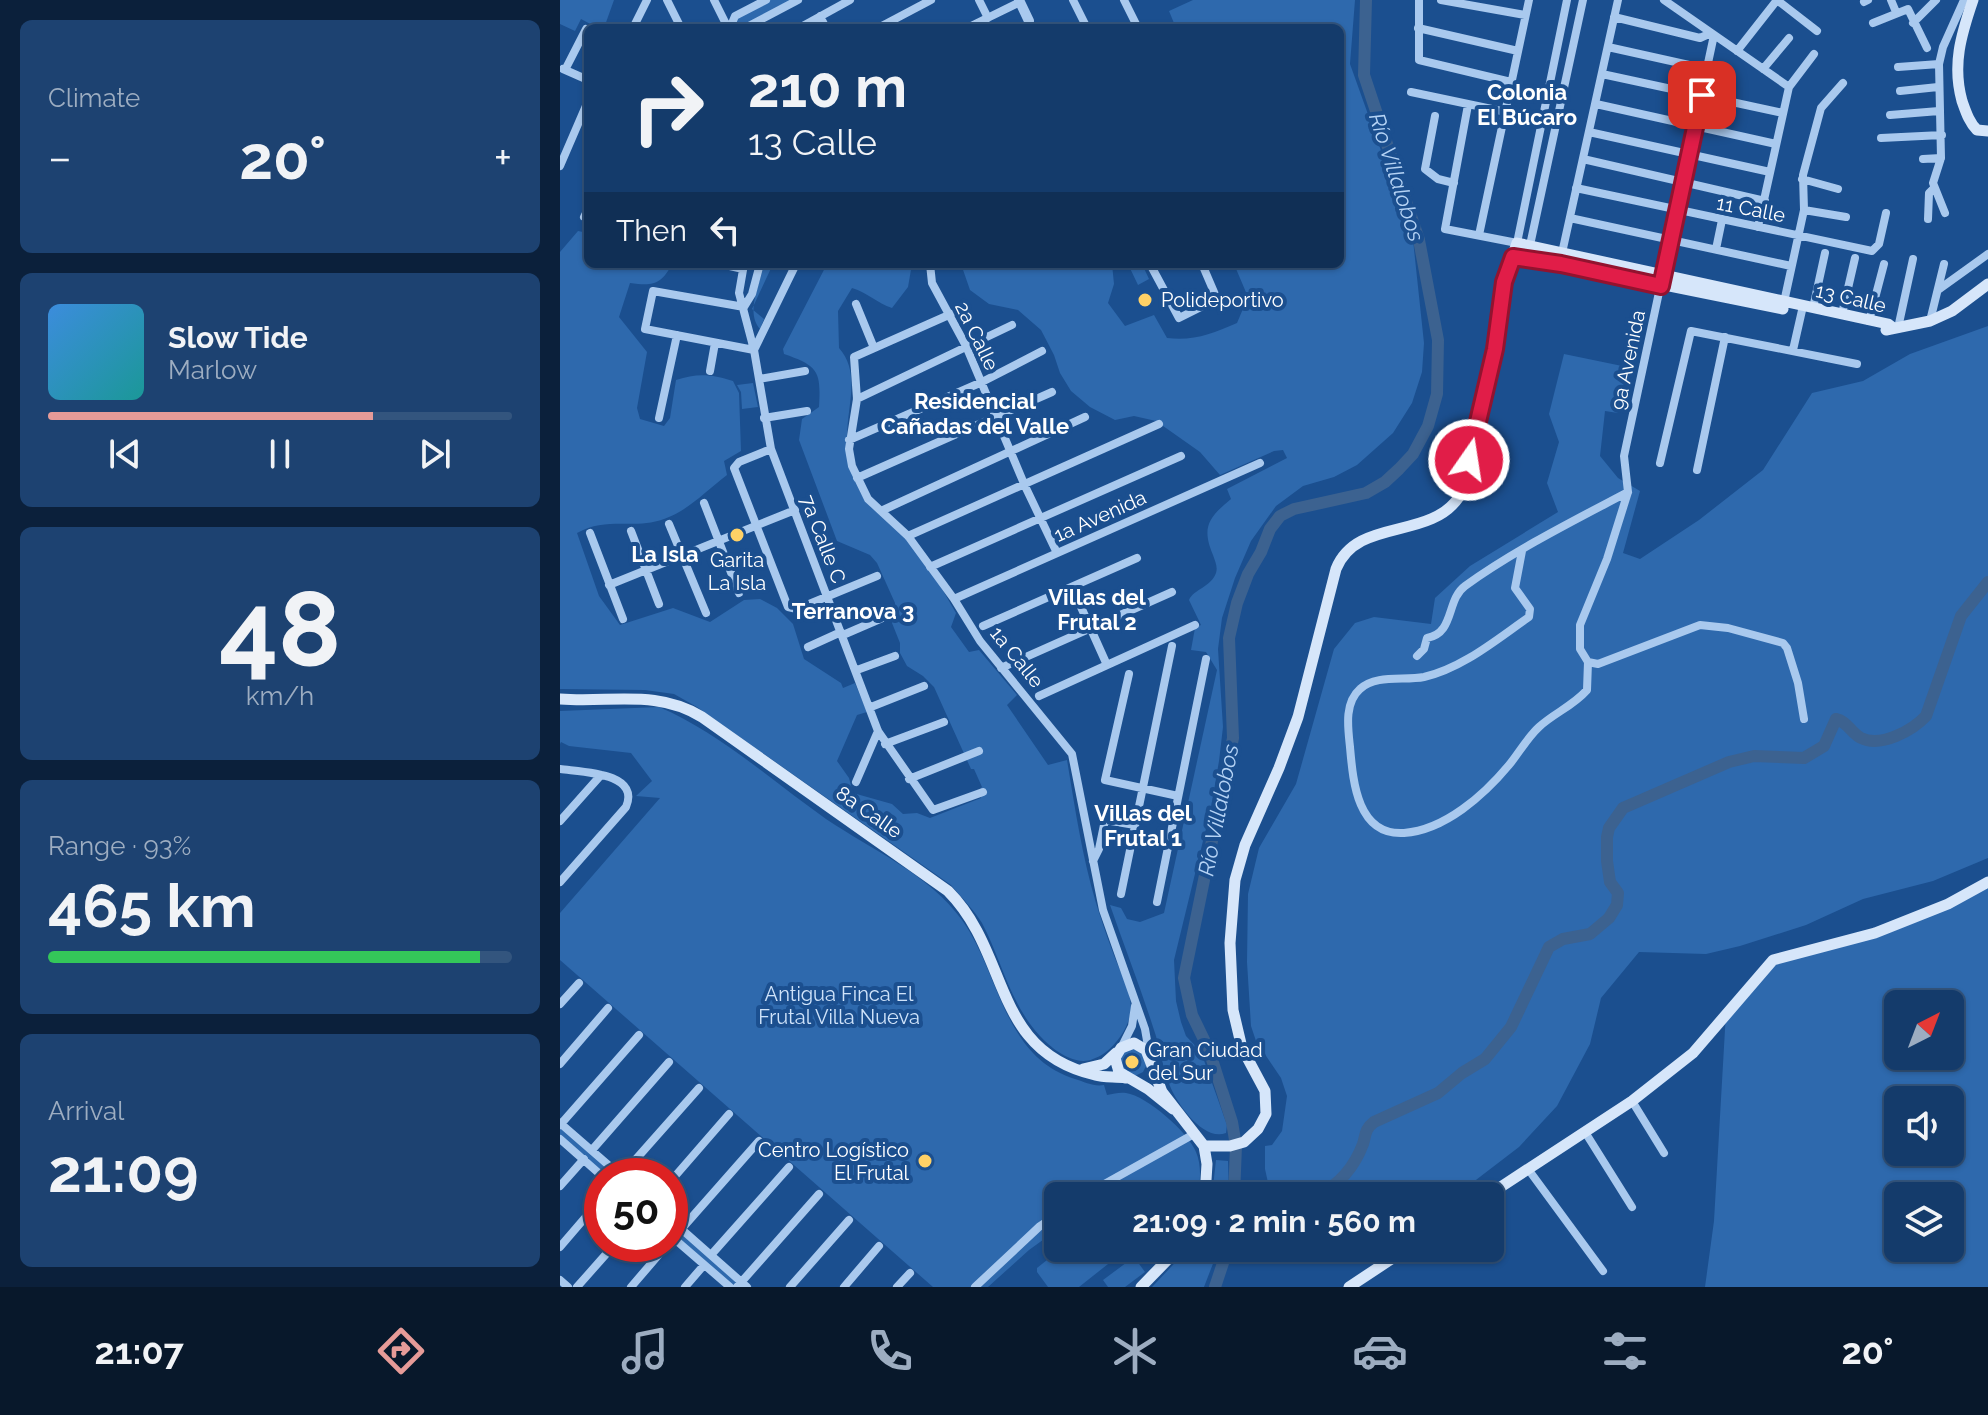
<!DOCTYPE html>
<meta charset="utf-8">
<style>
body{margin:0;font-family:Raleway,sans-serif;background:#1d4271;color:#f1f3f6;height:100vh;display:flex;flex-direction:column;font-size:30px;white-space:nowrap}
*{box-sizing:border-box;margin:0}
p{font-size:26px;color:#9dadc1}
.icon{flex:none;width:44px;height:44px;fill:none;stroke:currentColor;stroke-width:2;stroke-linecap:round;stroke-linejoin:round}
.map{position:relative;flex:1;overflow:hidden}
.panel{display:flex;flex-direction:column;gap:20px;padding:20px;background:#0b203b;width:560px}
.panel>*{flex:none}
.top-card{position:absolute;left:24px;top:24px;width:760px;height:244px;border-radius:12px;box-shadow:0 2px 6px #0004,0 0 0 2px #33557e;background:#143b6b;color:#f1f3f6;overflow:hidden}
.needle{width:52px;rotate:42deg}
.fabs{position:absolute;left:1324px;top:990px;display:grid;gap:16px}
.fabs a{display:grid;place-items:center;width:80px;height:80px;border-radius:12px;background:#143b6b;box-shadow:0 2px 6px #0004,0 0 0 2px #33557e;font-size:40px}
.speed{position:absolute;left:24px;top:1158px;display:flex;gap:16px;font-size:40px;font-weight:700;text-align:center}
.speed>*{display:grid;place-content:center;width:104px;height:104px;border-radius:50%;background:#143b6b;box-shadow:0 2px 6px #0004,0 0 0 2px #33557e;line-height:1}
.speed .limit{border:12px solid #d22;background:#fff;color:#111}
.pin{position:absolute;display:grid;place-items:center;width:68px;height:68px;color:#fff;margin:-34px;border-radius:16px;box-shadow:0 4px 12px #0006}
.me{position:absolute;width:88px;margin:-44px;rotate:13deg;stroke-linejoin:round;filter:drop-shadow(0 0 6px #0008)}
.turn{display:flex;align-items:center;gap:28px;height:168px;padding:0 32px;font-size:36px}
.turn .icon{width:104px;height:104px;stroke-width:2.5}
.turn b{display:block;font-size:56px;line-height:68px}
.then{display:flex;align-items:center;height:76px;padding:0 32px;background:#0003;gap:16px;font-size:30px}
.big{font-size:60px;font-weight:700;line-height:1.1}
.panel .card{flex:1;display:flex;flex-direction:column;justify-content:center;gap:12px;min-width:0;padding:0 28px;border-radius:12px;background:#1d4271}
.panel .dial{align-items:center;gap:0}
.dial b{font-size:104px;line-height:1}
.song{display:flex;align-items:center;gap:24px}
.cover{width:96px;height:96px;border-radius:12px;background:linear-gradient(135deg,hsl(210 70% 55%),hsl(180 70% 35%))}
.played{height:8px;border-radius:4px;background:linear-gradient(90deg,#e69b98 70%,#33557e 70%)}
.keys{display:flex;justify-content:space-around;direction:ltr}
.heat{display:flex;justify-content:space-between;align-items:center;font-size:44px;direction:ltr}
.charge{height:12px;border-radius:6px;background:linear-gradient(90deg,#34c759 93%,#33557e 0)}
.trip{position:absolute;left:484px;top:1182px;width:460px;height:80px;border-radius:12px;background:#143b6b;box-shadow:0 2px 6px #0004,0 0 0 2px #33557e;font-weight:700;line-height:80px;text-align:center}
.menu{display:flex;height:128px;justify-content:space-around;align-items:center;background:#08182b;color:#9dadc1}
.menu .icon{width:56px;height:56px}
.menu .active{color:#e69b98}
.menu b{font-size:36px;color:#f1f3f6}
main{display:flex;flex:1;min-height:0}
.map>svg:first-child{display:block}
</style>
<main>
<section class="panel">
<div class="card"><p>Climate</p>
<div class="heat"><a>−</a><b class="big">20°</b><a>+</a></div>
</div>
<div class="card">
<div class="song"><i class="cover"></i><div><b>Slow Tide</b><p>Marlow</p></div></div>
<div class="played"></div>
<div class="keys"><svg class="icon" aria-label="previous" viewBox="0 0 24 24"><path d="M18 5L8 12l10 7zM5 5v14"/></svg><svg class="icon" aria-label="pause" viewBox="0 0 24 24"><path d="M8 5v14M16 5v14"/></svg><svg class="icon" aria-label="next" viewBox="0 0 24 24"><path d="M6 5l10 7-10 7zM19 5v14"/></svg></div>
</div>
<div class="card dial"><b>48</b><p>km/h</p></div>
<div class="card"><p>Range · 93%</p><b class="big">465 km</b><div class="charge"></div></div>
<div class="card"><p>Arrival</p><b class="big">21:09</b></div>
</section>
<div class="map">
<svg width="1428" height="1287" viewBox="0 0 1428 1287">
<rect width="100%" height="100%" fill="#1b4f8f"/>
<path fill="#2e69ad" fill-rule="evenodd" d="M0 0H54L44 28H38L21 19 15 31 0 24Z
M208 0H235L184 28H172L175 19Z
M633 0H795L790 64 853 240 864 343 862 372 852 403 833 433 797 465 774 477 743 486 716 506 691 541 675 578 662 618 658 649 663 727 659 761 651 808 614 960 616 1001 621 1022 626 1036 641 1052 667 1125 666 1133C644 1142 617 1104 610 1086 602 1067 600 1046 593 1027 580 986 564 946 550 905L561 908 567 919 580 922 604 913 657 670 646 652 631 650 635 628 641 625 629 600C634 589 651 587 656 573 658 567 655 561 653 555 641 527 649 517 671 499L667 489 727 458 723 450 714 451 660 475 640 452 596 421 574 416 555 420 530 407 511 391 500 373 494 355 481 330 458 310 429 304 410 290 401 264H552L554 284 548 303 565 326 594 315 607 338C634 341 652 334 677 323L688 297 674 264H780V28H616L609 11Z
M18 231 28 233V264H112C101 285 93 286 70 283L59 317 87 352 77 408 80 419 104 426 110 418 116 380C137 373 151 374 173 381L179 393 181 451 164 461 167 475C147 490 128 511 104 519 74 530 47 516 17 533L39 596 60 625 113 608 150 622 184 600 200 599 217 608 233 624 244 659 281 683 283 688 295 683 307 712 297 715 277 761 289 778 293 793 332 804 343 814 357 813 370 818 421 798 419 790 422 787 414 769H411L374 687 363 676 347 666 340 653V643L332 623 335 603 317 563 310 555 277 541 239 440 242 419 259 407C261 372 259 366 224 354L223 349 267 264H352L348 287 332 308C317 303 308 293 292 288L278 311 279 348C306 379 279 419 290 456 294 468 296 486 303 497 313 512 333 521 345 535 365 558 381 587 396 613L391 627 409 652 419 650 457 695 447 705 488 765 507 760C515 808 522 856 536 903 541 919 546 934 552 950 558 968 570 987 571 1007 571 1027 552 1053 533 1059 515 1067 492 1049 480 1036 450 1004 442 961 422 923 414 910 401 897 391 885L137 707 114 694 85 690 0 689V252Z
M204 264H213L192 309 204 319 200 329C185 312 200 285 204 264Z
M568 264H582L589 279 578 285Z
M1428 326V858L1373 881 1303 899 1246 925 1180 946 1146 954 1079 952 1041 998 1030 1044 997 1106 959 1147 895 1196H711L705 1169V1146L712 1145 722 1131 727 1096 721 1078 696 1041 691 1026 687 962 688 894 699 848 736 784 774 649 795 623 814 617 871 624 875 598 910 566 998 512 987 483 999 442 989 414 1004 354 1067 367 1058 413 1045 411 1040 456 1058 478 1080 491 1063 553 1080 559 1139 520 1203 470 1252 393 1303 381 1350 354Z
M193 383 198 407 182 409 181 392 177 385Z
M99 707C160 733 212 781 266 819 312 850 369 874 402 920 440 973 443 1057 515 1079 525 1082 534 1087 544 1085L547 1095C554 1094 559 1092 566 1093 587 1096 628 1132 636 1152 642 1166 640 1182 638 1196H498V1229L469 1250 428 1287H373L0 960V913L100 798 76 796 92 781 71 753 9 746 1 742 0 744V711Z
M1428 882V1287H1145L1154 1221 1166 1012 1220 959 1315 933ZM1338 1004H1390V1056H1338ZM1338 1100H1390V1152H1338ZM1338 1196H1390V1248H1338Z
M579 1047 587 1064 583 1072 575 1076 564 1074 558 1055 561 1051Z
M0 1123 60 1176H42L0 1139Z
M656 1160 668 1161 669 1196H652Z
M110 1219 187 1287H170L110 1235Z
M502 1248H567V1249L519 1287H488L477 1272V1268Z
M629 1248H659L644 1287H592Z
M574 1257 585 1272 565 1287H548L543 1280Z"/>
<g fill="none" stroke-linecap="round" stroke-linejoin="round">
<path stroke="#3c6290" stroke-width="12" d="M674 1196 676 1146 672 1122 649 1050 632 1015 624 978 673 738 669 638 677 603 688 574 701 552 710 529 720 516 734 509 806 493 825 482 839 469 853 454 868 426 877 394 878 340 859 240 804 75 806 0
M758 1196C780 1183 794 1168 803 1144 806 1134 805 1129 814 1122L878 1093 902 1073 925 1059 951 1027 989 947 1003 939 1030 934 1049 918 1057 905 1058 893 1050 882 1047 861V837L1049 828 1063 808 1169 762 1194 756 1244 758 1264 746 1276 719C1287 721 1291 733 1301 738 1321 748 1353 730 1366 716L1401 616 1428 582
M655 1287 668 1248"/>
<path stroke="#a9c9ee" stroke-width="8" d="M107 0 121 28
M154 0 168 28
M419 0 428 18
M513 0 527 28
M564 0 578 28
M859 0V60L951 82
M881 0 965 15
M1104 0 1229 87
M1217 0 1257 31
M1331 0 1336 12
M1304 2 1308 0
M260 16 266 28
M1054 17 1140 38 1151 33
M1313 23 1348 9 1367 48
M1353 23 1376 0
M241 27 290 0
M73 28 87 0
M170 28 175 16 206 0
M185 28 238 0
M318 28 371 0
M407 28 460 2
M858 28 958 51
M1154 35 1064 456 1068 492 1047 559 1020 625V649L1028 662 1038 664 1140 625 1168 628 1223 643 1227 648 1238 683 1244 719
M1048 47 1147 69
M1177 51 1217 0
M1338 67 1379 64
M3 69 28 80
M1203 69 1229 38
M5 70 26 29
M1042 74 1223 113
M1340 91 1378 87
M851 92 946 112
M1036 104 1216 144
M908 105 885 229 957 243 1007 0
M1330 115 1379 111
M875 116 865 169 878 179 894 183
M1029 132 1210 172
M1321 138 1382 135
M1023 159 1205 201
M1363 159 1381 158
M0 166 28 101
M1242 179 1278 189
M1016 188 1312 251 1319 244 1326 213
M1244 210 1286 217
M1385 213 1373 183 1381 158 1379 64 1383 47 1404 0
M24 217 28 209
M1010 218 1231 266
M1368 219 1369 193 1374 188
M1198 227 1229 87 1254 54
M919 235 969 0
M1156 249 1162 220
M1002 253 1058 0
M967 259 1023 0
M161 264 183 269
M184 264 179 293 194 350 211 449 318 731 373 810 423 792
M370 264 372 283 406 346 465 486 497 553
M590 264 619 318 657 299 642 264
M1378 290 1428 254
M1224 302 1244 210 1243 175 1261 108 1283 83
M296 304 314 348
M184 307 93 291 85 329 194 350 236 264
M184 307 192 294 200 264
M1253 308 1265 253
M391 314 294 357 297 399 289 449 292 466 308 499 348 536 394 599 420 641 512 754 543 910 585 1029 589 1052
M1282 314 1295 258
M1309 321 1324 264
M1370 321 1384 264
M1338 328 1353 259
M1233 350 1243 306
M150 371 155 343
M199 379 245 371
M297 399 452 325
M99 418 117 335
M204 418 247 411
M289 440 422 382 482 351
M211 449 179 462 174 468 228 607 237 609 317 576
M1100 463 1131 331 1297 364
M1137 470 1165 337
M297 478 492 392
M144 503 179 593
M321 511 525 417
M109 524 146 613
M71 531 99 604
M30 533 63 619
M348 536 599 424
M962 551 955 588 970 609 969 617C937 639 903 668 864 677 844 681 816 674 800 689 784 703 788 728 790 747 793 781 797 836 844 833 885 830 924 795 949 765 959 753 967 738 979 727 994 713 1013 706 1027 690L1028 662
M370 567 621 456
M49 585 235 510
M512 587 547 665
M394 599 700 463
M423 626 577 558
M283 635 327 616
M248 647 281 632
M857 656 864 649 867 638C895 633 886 600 905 586 955 550 1013 521 1068 492
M441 668 612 592
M297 670 335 656
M569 674 545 780 618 796
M479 696 635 625
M311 707 364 686
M325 744 384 722
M0 769C20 772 81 772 66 807L0 882
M349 779 419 751
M296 782 318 731
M0 821 41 775
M533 861 539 849 545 820 575 825
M561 894 612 646
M597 902 646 659
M0 1004 19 983
M561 1048 572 1026 575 1006
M0 1064 48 1008
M1072 1101 1104 1153
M0 1123 61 1176
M0 1125 79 1035
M1025 1132 1072 1207
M0 1139 42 1176
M32 1150 109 1062
M968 1169 1043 1271
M61 1176 139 1088
M110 1182 169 1114
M0 1186 24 1159
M523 1196 634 1134
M110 1219 187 1287
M111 1236 170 1287
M110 1242 199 1141
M0 1247 42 1198
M151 1255 229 1167
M0 1280 8 1287
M17 1287 55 1244
M71 1287 108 1244
M125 1287 144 1265
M177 1287 259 1194
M230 1287 289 1220
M284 1287 319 1246
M337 1287 350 1273
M415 1287 480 1226 498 1214"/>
<path stroke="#a9c9ee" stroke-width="10" d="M459 0 469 21"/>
<path stroke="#d6e6fa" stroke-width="11" d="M1413 0C1401 35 1392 65 1402 101 1406 112 1409 122 1417 130L1428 131
M953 257 1001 264 1223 309
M1326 330 1370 321 1392 311 1428 284
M0 699C51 703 97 689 142 717L388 891C451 954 431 1051 535 1075 545 1078 556 1076 566 1078
M523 1069 544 1064 556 1053
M613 1109 588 1089 559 1072 555 1058 561 1048 574 1043 586 1050 602 1092 644 1146 647 1164 645 1196
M644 1146H670L684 1142 698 1129 706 1114 705 1091 682 1048 673 1010 670 943 675 880 685 845 719 768 738 717 776 569C797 517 869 541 899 497L935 349 944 282 957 243 1328 324 1332 327
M927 1196 1072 1101 1133 1053 1213 960 1315 933 1388 904 1428 882
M581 1287 619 1248
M789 1287 848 1248"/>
</g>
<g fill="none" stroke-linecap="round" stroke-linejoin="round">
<defs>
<path id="route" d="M909 460 935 349 944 282 953 257 1001 264 1101 286 1142 95"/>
</defs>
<use href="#route" stroke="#92132f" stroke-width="20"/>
<use href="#route" stroke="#e11d48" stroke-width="14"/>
</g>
<g fill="#ffd166" stroke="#1b4f8f" stroke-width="3">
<circle cx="585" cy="300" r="8"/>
<circle cx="177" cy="535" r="8"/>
<circle cx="572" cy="1062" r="8"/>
<circle cx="365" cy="1161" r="8"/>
</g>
<g text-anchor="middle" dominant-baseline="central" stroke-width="8" stroke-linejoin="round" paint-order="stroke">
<g font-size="20" fill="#fff" stroke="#1b4f8f">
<text transform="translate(1191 209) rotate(11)">11 Calle</text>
<text transform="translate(1291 298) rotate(13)">13 Calle</text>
<text transform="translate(417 336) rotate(64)">2a Calle</text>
<text transform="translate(1068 360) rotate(-78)">9a Avenida</text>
<text transform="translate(540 516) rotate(-24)">1a Avenida</text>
<text transform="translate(263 539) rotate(69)">7a Calle C</text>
<text transform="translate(457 657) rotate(51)">1a Calle</text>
<text transform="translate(309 812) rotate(35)">8a Calle</text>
</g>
<g font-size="20" fill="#fff" stroke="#1b4f8f" text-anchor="start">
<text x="601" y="300">Polideportivo</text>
<text x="177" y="560" text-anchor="middle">Garita<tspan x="177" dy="23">La Isla</tspan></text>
<text x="588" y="1050">Gran Ciudad<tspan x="588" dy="23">del Sur</tspan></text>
<text x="349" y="1150" text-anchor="end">Centro Logístico<tspan x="349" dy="23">El Frutal</tspan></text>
</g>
<g font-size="20" fill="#cfe3fa" stroke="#1b4f8f">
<text x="279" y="994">Antigua Finca El<tspan x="279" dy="23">Frutal Villa Nueva</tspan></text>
</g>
<g font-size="22" font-weight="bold" fill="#fff" stroke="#1b4f8f">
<text x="967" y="92">Colonia<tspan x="967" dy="25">El Búcaro</tspan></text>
<text x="415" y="401">Residencial<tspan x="415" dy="25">Cañadas del Valle</tspan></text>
<text x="105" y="554">La Isla</text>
<text x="537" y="597">Villas del<tspan x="537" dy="25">Frutal 2</tspan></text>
<text x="293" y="611">Terranova 3</text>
<text x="583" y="813">Villas del<tspan x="583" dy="25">Frutal 1</tspan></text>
</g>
<g font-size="22" font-style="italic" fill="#b5d3f5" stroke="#1b4f8f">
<text transform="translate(837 177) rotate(72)">Río Villalobos</text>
<text transform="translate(658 810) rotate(-79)">Río Villalobos</text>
</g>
</g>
</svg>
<div class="fabs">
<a><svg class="needle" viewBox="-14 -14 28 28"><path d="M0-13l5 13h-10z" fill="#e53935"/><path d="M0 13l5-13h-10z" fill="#9dadc1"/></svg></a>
<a><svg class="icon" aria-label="sound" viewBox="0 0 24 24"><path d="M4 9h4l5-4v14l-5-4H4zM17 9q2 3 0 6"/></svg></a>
<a><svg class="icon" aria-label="layers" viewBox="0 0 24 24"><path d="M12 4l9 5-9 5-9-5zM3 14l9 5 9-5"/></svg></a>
</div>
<div class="speed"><div class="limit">50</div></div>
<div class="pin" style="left:1142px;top:95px;background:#d93025"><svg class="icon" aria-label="arrive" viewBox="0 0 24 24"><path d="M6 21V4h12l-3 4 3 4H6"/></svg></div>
<svg class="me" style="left:909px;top:460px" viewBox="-20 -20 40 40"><circle r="17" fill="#e11d48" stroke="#fff" stroke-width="3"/><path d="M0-11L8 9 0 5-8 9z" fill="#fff"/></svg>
<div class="trip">21:09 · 2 min · 560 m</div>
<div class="top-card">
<div class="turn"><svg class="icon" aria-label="right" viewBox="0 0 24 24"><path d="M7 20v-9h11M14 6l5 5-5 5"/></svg><div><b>210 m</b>13 Calle</div></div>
<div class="then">Then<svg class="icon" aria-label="left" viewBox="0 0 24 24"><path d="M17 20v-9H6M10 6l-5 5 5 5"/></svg></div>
</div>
</div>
</main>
<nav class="menu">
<b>21:07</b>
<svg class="icon active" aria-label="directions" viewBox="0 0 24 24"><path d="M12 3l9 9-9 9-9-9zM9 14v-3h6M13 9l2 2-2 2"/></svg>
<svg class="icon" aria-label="music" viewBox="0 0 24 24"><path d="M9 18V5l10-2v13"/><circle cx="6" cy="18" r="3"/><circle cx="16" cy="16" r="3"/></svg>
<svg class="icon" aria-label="phone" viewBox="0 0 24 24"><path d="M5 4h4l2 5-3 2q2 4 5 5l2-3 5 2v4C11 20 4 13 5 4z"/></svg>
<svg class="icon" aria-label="climate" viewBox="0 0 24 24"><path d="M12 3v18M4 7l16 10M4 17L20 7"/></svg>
<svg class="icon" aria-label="car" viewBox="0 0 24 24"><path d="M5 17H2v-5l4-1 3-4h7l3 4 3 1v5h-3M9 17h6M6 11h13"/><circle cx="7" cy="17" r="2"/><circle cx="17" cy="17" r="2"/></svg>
<svg class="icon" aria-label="filters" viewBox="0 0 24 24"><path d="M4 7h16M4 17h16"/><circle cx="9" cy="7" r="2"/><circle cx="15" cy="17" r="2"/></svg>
<b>20°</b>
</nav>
